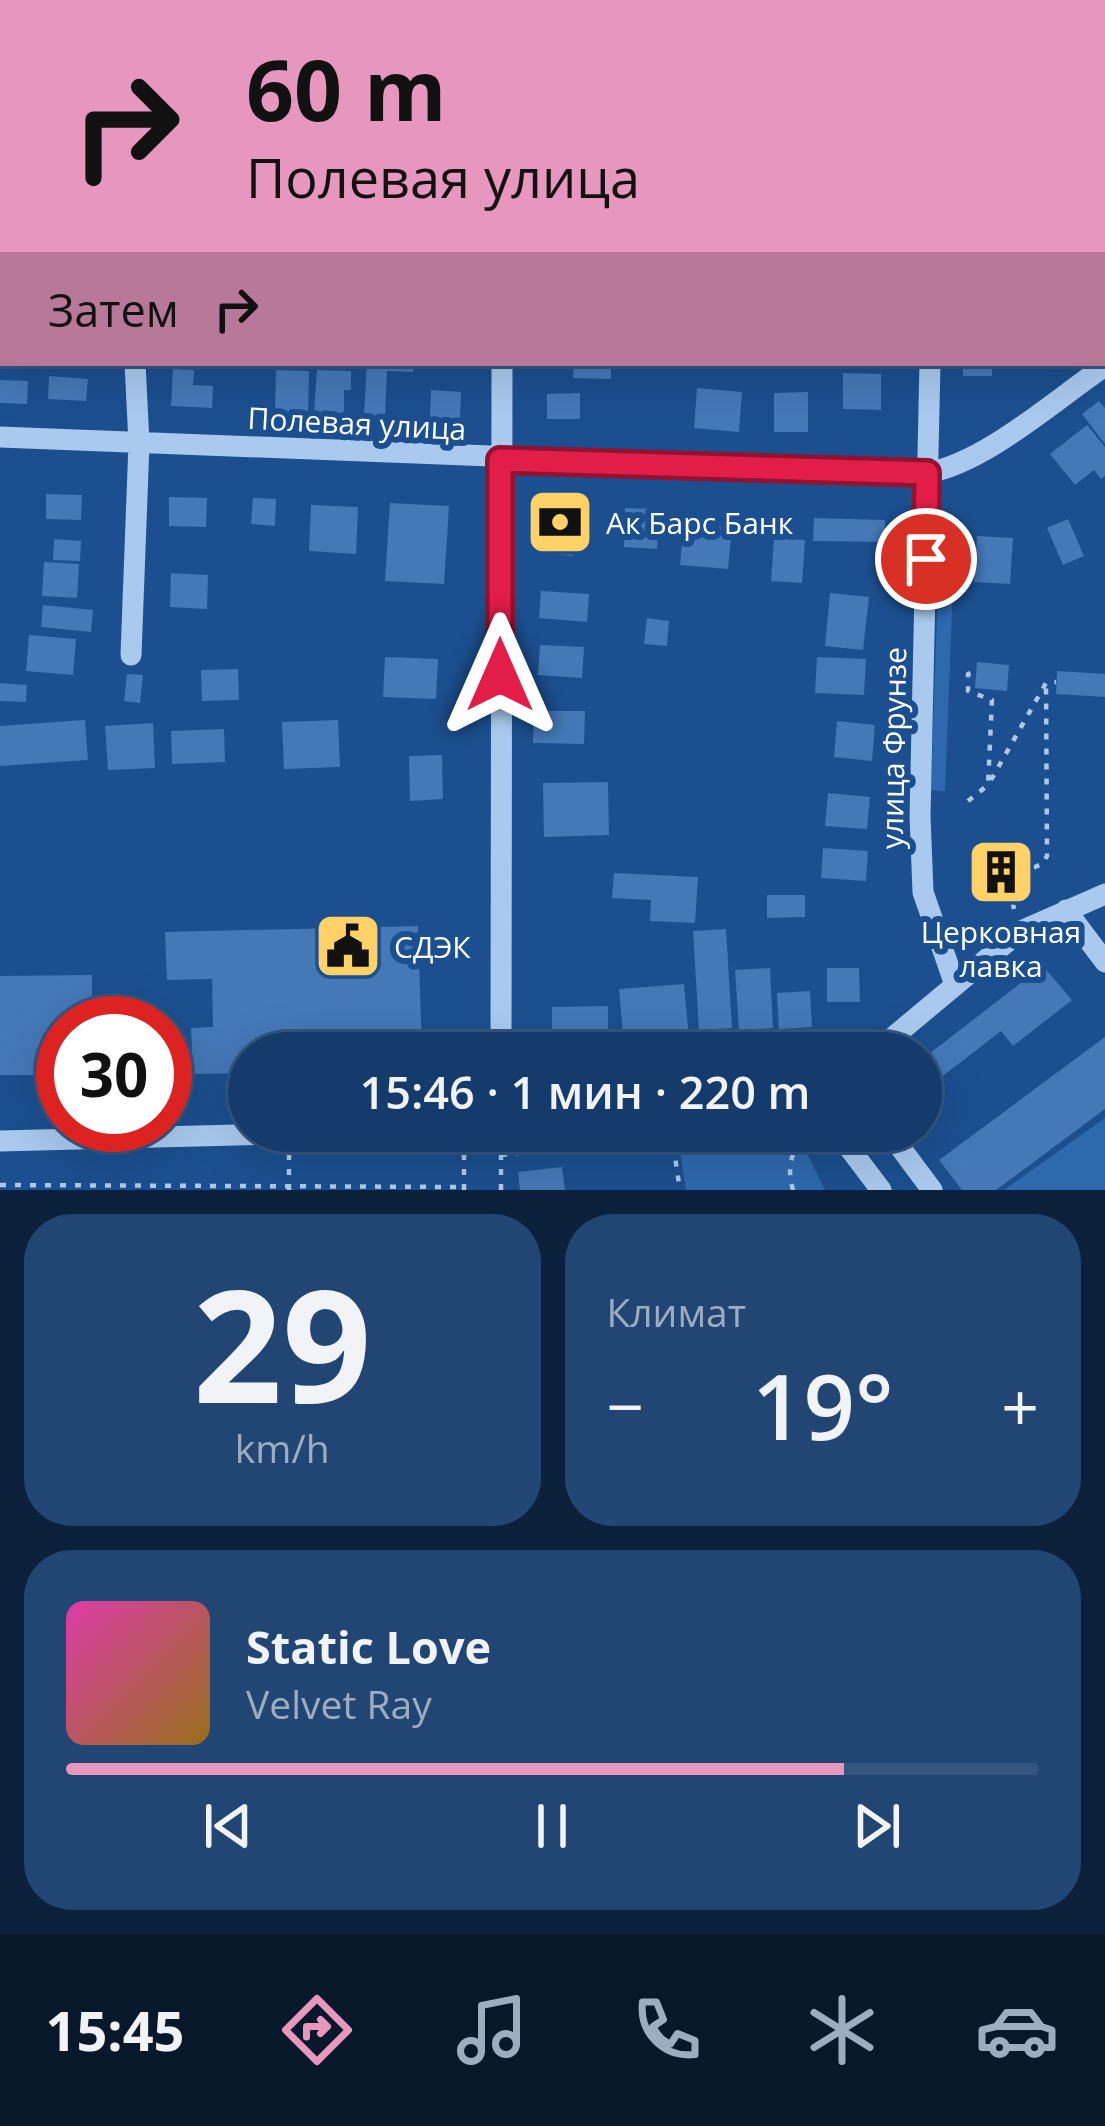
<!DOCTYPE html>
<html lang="ru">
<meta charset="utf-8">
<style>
body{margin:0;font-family:"Open Sans",sans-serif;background:#214673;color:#f1f3f6;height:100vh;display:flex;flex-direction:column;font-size:45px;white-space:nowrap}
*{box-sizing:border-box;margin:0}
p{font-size:39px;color:#9dadc1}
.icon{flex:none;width:66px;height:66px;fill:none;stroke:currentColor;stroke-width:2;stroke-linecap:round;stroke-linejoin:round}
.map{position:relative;height:1190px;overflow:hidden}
.sheet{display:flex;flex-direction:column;gap:24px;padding:24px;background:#0b203b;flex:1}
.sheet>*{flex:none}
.guide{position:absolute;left:0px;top:0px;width:1107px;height:366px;box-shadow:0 12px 48px #0002,0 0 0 3px #33557e;background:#e797bd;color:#111;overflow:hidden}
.speed{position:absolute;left:36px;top:996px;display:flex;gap:24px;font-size:60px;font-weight:700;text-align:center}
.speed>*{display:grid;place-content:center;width:156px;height:156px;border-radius:50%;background:#143b6b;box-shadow:0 12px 48px #0002,0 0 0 3px #33557e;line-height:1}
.speed .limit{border:18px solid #d22;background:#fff;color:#111}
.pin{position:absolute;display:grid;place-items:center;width:102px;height:102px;color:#fff;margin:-51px;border:6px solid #fff;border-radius:50%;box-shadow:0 3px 12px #0007}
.me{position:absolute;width:132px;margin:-66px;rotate:0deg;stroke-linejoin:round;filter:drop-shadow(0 0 9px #0008)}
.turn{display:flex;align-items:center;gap:42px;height:252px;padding:0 48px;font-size:54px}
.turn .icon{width:156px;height:156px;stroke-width:2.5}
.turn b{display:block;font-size:84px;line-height:102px}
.then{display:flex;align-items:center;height:114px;padding:0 48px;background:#0003;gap:24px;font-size:45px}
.big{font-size:90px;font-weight:600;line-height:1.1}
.sheet .card{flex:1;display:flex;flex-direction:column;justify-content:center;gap:18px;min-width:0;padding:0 42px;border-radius:48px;background:#214673}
.sheet .dial{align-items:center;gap:0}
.dial b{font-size:156px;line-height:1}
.song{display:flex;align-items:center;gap:36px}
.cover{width:144px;height:144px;border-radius:18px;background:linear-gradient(135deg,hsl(320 70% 55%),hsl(40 70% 35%))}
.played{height:12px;border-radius:6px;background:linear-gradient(90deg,#e797bd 80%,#33557e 80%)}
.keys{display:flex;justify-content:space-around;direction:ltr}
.heat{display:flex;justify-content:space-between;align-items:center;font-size:66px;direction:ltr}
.sheet .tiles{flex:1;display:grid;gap:24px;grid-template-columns:1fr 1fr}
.card:last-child{grid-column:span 2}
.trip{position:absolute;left:228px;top:1032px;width:714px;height:120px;border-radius:60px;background:#143b6b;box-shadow:0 12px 48px #0002,0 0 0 3px #33557e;font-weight:600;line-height:120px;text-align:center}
.menu{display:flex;height:192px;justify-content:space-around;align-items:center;background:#08182b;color:#9dadc1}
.menu .icon{width:84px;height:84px}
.menu .selected{color:#e797bd}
.menu b{font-size:54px;color:#f1f3f6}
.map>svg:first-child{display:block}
</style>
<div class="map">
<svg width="1105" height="1190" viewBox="0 0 1105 1190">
<rect width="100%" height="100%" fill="#1b4f8f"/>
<path fill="#2e69ad" d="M938 584H953L945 791 931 790Z
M1105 1118V1190H1004Z
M677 1131H796L825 1190H686Z"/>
<path fill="#4478b7" d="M367 363H414L413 372 387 371 385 416 364 415Z
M574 363H611V379L573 378Z
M963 363H992V376H963Z
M173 369 194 370 193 385 213 386 212 408 171 406Z
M276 370 309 371 308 414 275 413Z
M317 370 351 371V390H344V413H314Z
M843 373 881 374V410L843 409Z
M49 376 88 379 86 401 48 399Z
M0 380 28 381 27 404 0 403Z
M697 388 742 392 739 432 694 428Z
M431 390 461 392 460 419 430 417Z
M808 392V432H774V393Z
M580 393V419H547V394Z
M1099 401 1105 408V444L1082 414Z
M1087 425 1105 447V476L1101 479 1094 470 1075 485 1050 454Z
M46 494 82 495 81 520 46 519Z
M169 497 207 498 206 527 169 526Z
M253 498 276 499 275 526 251 524Z
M547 499 578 502 573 556 542 553Z
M390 503 449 506 444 584 385 581Z
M311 505 358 507 356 554 309 551Z
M625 508 658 509 657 549 624 547Z
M814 518 885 520V542L813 541Z
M1068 519 1084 556 1063 565 1047 528Z
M684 524 732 528 728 569 680 565Z
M977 536 1013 538 1010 584 974 582Z
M774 538 805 540 802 583 771 581Z
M54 539 81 541 80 561 53 560Z
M44 562 79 564 77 598 42 596Z
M171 573 208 575 207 609 170 607Z
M541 591 589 594 587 622 539 618Z
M830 593 869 597 863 650 825 646Z
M43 605 93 610 91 632 41 627Z
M647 618 669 621 667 646 644 644Z
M29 635 76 639 73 675 26 671Z
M540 645 584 647 582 678 538 675Z
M385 657 438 659 436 699 383 697Z
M817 657 866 659 864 695 815 693Z
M977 662 1009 665 1007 691 975 688Z
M238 669 239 700 202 701 201 670Z
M1057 671 1105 674V697L1056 694Z
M127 674 143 675 140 703 124 701Z
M0 683 27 685 26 702 0 701Z
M534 711H585L584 744 533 743Z
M85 720 88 760 0 766V726Z
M338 720 340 767 284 769 282 722Z
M837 721 875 725 872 761 834 757Z
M153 723 155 768 108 770 105 726Z
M224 729 225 762 172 764 171 731Z
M442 755 443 799 410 801 409 756Z
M608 782 609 835 544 837 543 783Z
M828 793 870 797 867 829 825 826Z
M823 848 868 851 866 881 821 878Z
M614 873 698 877 695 923 650 921 651 900 612 898Z
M767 895H805V917L767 918Z
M418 926 422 1053H249V1073L193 1074 191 1028 213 1027 212 979 167 980 165 932Z
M726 929 732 1028 699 1030 693 931Z
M1043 966 1072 1000 1013 1046 1001 1031 921 1093V1060Z
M770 968 773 1028 739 1030 735 970Z
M827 968H859L860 1002H827Z
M92 975V1023H63V1075H0V976Z
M684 984 689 1039 624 1044 619 989Z
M810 991 812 1027 779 1029 777 993Z
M608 1006V1048L552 1049V1007Z
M1105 1037V1109L996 1190H962L939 1160Z
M562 1167 565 1190H520L518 1172Z"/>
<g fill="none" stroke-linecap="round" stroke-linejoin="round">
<path stroke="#a9c9ee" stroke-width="4.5" stroke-dasharray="6 9" stroke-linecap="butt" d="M991 780 1046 683 1056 682
M968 801 988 785 992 700 968 691V674L976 671
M1003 876 1008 882 1014 909
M1006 879 1042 864 1047 856 1046 683
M671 1131 680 1190
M501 1155 672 1134
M0 1185 464 1187
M289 1190V1151
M464 1190V1131
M501 1190V1131
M793 1190C786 1166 792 1150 807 1131"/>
<path stroke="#a9c9ee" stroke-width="21" d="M151 3V0
M510 3V0
M941 3V0
M930 363 920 816 923 892 955 985
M0 437 927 473C985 463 1055 400 1105 366
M131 655 139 443 135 363
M1066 910 1105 962
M501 1053 502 363
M874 1053 1019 932 1105 894
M857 1131 844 1141 881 1190
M888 1131 932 1190
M0 1141 399 1131"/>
</g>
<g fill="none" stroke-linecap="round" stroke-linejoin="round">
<defs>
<path id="route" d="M500 675V460L927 473 926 559"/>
</defs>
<use href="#route" stroke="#92132f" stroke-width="30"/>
<use href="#route" stroke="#e11d48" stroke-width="21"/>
</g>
<defs>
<symbol id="bank-square" viewBox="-11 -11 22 22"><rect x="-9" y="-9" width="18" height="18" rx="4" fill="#ffd166" stroke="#1b4f8f"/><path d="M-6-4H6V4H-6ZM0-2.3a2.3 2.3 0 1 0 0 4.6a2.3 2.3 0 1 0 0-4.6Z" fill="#111"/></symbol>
<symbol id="building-square" viewBox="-11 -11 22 22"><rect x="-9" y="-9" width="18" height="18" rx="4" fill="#ffd166" stroke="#1b4f8f"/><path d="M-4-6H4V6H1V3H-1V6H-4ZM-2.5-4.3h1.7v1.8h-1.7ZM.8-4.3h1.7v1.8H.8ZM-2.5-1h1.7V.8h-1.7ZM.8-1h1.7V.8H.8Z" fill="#111"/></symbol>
<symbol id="civic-square" viewBox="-11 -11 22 22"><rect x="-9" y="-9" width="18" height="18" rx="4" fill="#ffd166" stroke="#1b4f8f"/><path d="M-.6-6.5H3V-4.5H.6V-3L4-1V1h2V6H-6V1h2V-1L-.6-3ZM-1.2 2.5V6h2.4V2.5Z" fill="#111"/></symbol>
</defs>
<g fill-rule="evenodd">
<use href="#bank-square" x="522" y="484" width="76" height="76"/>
<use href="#building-square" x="963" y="834" width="76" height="76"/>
<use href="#civic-square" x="310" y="908" width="76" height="76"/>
</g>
<g text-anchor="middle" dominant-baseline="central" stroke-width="12" stroke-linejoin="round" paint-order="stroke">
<g font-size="30" fill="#fff" stroke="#1b4f8f">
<text transform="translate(357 423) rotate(3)">Полевая улица</text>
<text transform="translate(893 748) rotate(-89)">улица Фрунзе</text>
</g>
<g font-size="30" fill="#fff" stroke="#1b4f8f" text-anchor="start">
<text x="606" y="522">Ак Барс Банк</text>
<text x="1001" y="931" text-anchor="middle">Церковная<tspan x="1001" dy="34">лавка</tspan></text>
<text x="394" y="946">СДЭК</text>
</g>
</g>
</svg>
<div class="speed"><div class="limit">30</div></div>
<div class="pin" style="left:926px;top:559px;background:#d93025"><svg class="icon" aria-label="arrive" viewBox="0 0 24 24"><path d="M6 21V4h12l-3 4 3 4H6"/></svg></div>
<svg class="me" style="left:500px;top:675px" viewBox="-20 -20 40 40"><path d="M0-17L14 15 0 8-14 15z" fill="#e11d48" stroke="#fff" stroke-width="4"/></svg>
<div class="trip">15:46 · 1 мин · 220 m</div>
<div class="guide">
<div class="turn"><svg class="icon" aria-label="right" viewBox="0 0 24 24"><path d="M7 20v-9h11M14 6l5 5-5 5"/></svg><div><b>60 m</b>Полевая улица</div></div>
<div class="then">Затем<svg class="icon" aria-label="right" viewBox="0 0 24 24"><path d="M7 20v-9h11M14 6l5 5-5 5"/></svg></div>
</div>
</div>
<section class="sheet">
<div class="tiles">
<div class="card dial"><b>29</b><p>km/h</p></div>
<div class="card"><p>Климат</p>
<div class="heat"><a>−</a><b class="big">19°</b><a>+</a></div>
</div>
<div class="card">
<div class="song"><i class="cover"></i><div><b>Static Love</b><p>Velvet Ray</p></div></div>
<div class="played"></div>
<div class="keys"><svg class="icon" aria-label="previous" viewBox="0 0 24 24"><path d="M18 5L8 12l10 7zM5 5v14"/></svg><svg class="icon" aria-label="pause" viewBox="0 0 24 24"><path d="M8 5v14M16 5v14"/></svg><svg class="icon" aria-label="next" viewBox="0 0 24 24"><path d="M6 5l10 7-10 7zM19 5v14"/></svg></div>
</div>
</div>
</section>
<nav class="menu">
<b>15:45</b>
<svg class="icon selected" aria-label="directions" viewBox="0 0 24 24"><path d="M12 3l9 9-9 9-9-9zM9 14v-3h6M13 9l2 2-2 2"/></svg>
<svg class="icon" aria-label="music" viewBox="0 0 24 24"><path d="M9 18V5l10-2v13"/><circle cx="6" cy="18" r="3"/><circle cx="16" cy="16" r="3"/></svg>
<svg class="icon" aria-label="phone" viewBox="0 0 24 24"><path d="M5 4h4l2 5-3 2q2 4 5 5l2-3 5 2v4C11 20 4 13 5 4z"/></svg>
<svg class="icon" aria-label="climate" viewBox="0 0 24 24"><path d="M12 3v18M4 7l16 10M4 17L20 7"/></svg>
<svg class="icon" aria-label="car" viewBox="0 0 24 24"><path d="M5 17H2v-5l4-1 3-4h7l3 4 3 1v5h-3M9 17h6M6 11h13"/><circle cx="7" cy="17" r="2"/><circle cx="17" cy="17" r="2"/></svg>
</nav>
